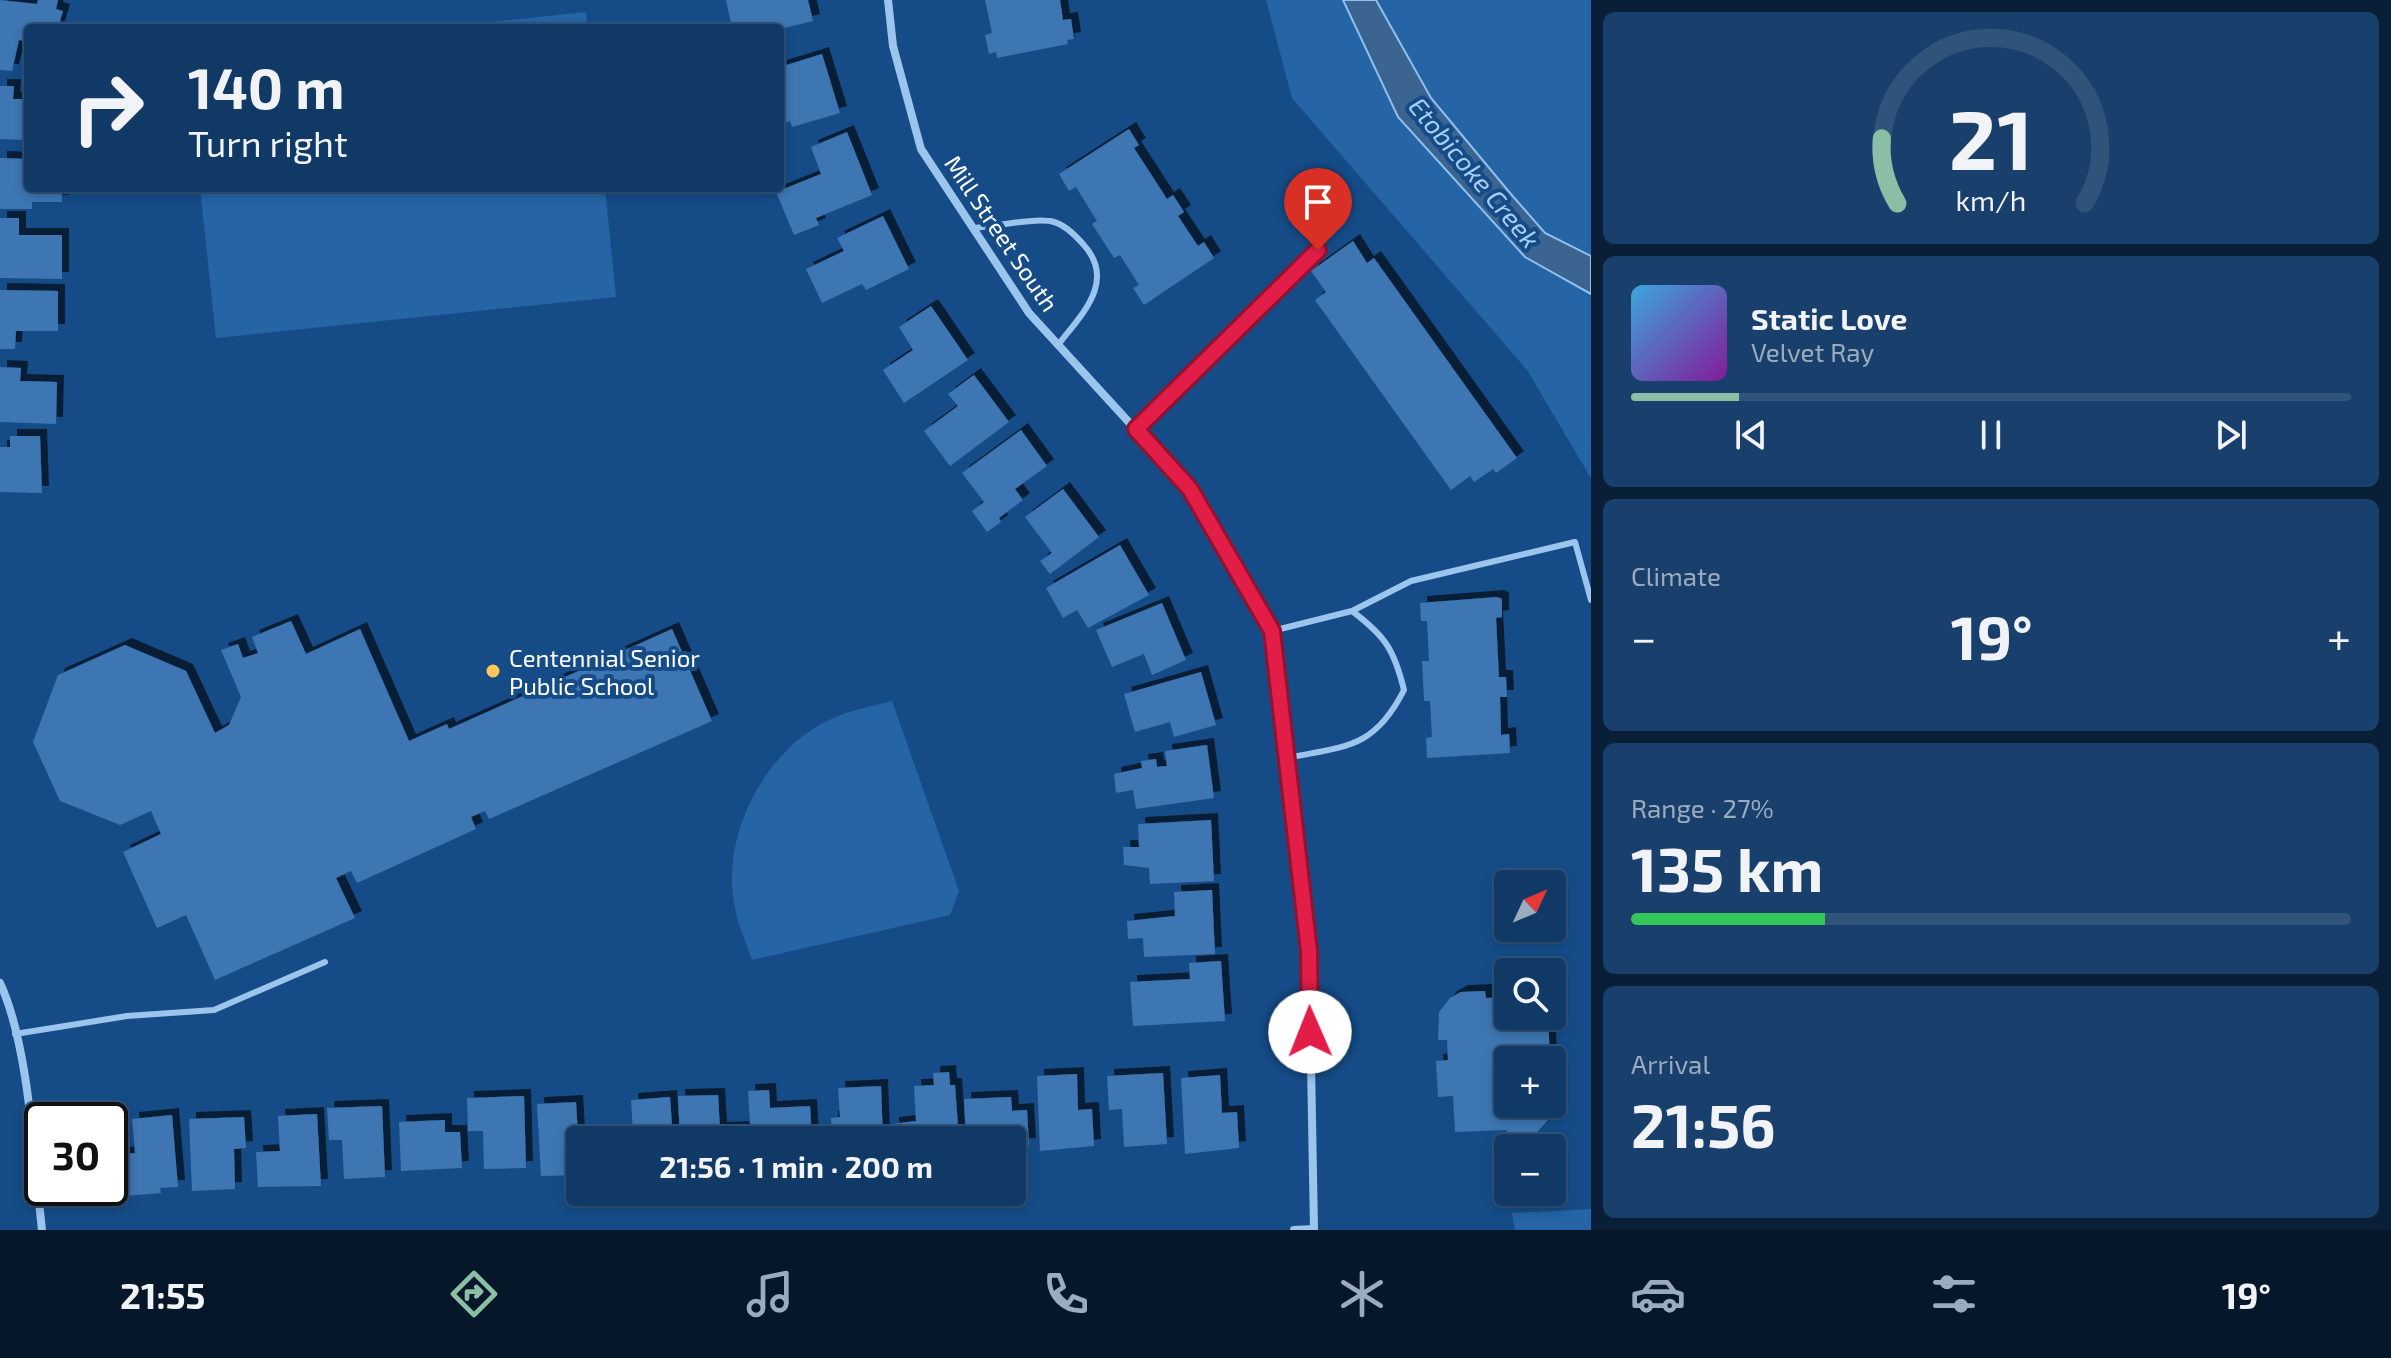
<!DOCTYPE html>
<meta charset="utf-8">
<style>
body{margin:0;font-family:"Exo 2",sans-serif;background:#19406c;color:#f1f3f6;height:100vh;display:flex;flex-direction:column;font-size:30px;white-space:nowrap}
*{box-sizing:border-box;margin:0}
p{font-size:26px;color:#9cacbf}
.icon{flex:none;width:44px;height:44px;fill:none;stroke:currentColor;stroke-width:2;stroke-linecap:round;stroke-linejoin:round}
.map{position:relative;flex:1;overflow:hidden}
.drawer{display:flex;flex-direction:column;gap:12px;padding:12px;background:#091f38;width:800px}
.drawer>*{flex:none}
.top-card{position:absolute;left:24px;top:24px;width:760px;height:168px;border-radius:8px;box-shadow:0 4px 12px #0003,0 0 0 2px #30537a;background:#103966;color:#f1f3f6;overflow:hidden}
.needle{width:52px;rotate:46deg}
.controls{position:absolute;left:1494px;top:870px;display:grid;gap:16px}
.controls a{display:grid;place-items:center;width:72px;height:72px;border-radius:8px;background:#103966;box-shadow:0 4px 12px #0003,0 0 0 2px #30537a;font-size:40px}
.speed{position:absolute;left:24px;top:1102px;display:flex;gap:16px;font-size:40px;font-weight:700;text-align:center}
.speed>*{display:grid;place-content:center;width:104px;height:104px;border-radius:50%;background:#103966;box-shadow:0 4px 12px #0003,0 0 0 2px #30537a;line-height:1}
.speed .limit{border:4px solid #111;border-radius:12px;background:#fff;color:#111}
.pin{position:absolute;display:grid;place-items:center;width:68px;height:68px;color:#fff;margin:-82px -34px;border-radius:50% 50% 50% 0;rotate:-45deg;box-shadow:0 0 8px #0007}
.pin .icon{rotate:45deg}
.me{position:absolute;width:88px;margin:-44px;rotate:359deg;stroke-linejoin:round;filter:drop-shadow(0 0 6px #0008)}
.turn{display:flex;align-items:center;gap:28px;height:168px;padding:0 32px;font-size:36px}
.turn .icon{width:104px;height:104px;stroke-width:2.5}
.turn b{display:block;font-size:56px;line-height:68px}
.big{font-size:60px;font-weight:700;line-height:1.1}
.drawer .card{flex:1;display:flex;flex-direction:column;justify-content:center;gap:12px;min-width:0;padding:0 28px;border-radius:12px;background:#19406c}
.drawer .dial{align-items:center;gap:0}
.dial svg{height:208px;overflow:visible;fill:none;stroke:#30537a;stroke-width:7;stroke-linecap:round;text-anchor:middle}
.dial text{fill:#f1f3f6;stroke:none}
.song{display:flex;align-items:center;gap:24px}
.cover{width:96px;height:96px;border-radius:12px;background:linear-gradient(135deg,hsl(200 70% 55%),hsl(290 70% 35%))}
.played{height:8px;border-radius:4px;background:linear-gradient(90deg,#8abfa5 15%,#30537a 15%)}
.keys{display:flex;justify-content:space-around;direction:ltr}
.heat{display:flex;justify-content:space-between;align-items:center;font-size:44px;direction:ltr}
.charge{height:12px;border-radius:6px;background:linear-gradient(90deg,#34c759 27%,#30537a 0)}
.trip{position:absolute;left:566px;top:1126px;width:460px;height:80px;border-radius:8px;background:#103966;box-shadow:0 4px 12px #0003,0 0 0 2px #30537a;font-weight:700;line-height:80px;text-align:center}
.dock{display:flex;height:128px;justify-content:space-around;align-items:center;background:#061729;color:#9cacbf}
.dock .icon{width:56px;height:56px}
.dock .active{color:#8abfa5}
.dock b{font-size:36px;color:#f1f3f6}
main{display:flex;flex:1;min-height:0}
.map>svg:first-child{display:block}
</style>
<main>
<div class="map">
<svg width="1591" height="1230" viewBox="0 0 1591 1230">
<defs>
<filter id="shadow"><feDropShadow dx="7" dy="-7" stdDeviation="0" flood-color="#0009"/></filter>
</defs>
<rect width="100%" height="100%" fill="#154c88"/>
<path fill="#2564a5" d="M1266 0H1591V478L1527 370 1292 98Z
M586 12 587 28H434Z
M200 188H605L616 297 216 338Z
M892 701 959 891 950 915 752 960C746 943 738 925 735 908 719 834 768 743 838 716 855 709 874 706 892 701Z
M1591 1209V1230H1515L1512 1213Z"/>
<path fill="#3c6490" stroke="#8ec0f1" stroke-width="2" d="M1343 0H1376L1431 98 1510 193 1545 233 1591 256V294L1525 257 1398 117Z"/>
<path fill="#3d76b2" filter="url(#shadow)" d="M0 0 37 4 38 0H58L56 9 63 11 58 28H28V42L19 40 12 71 0 70Z
M726 0H808L813 21 780 29 763 28 762 24 732 28Z
M985 0H1060L1063 20 1071 19 1074 39 1067 40 1068 44 997 58 996 52 989 54 985 35 992 33Z
M822 54 840 113 792 127 790 121 780 124V67Z
M0 86H14L13 99H28V140L0 139Z
M1129 129 1139 145 1134 148 1167 199 1173 195 1184 212 1178 216 1198 246 1204 242 1214 258 1144 305 1133 288 1139 285 1120 255 1114 258 1092 224 1097 221 1076 187 1069 191 1059 174Z
M847 132 872 195 816 218 819 225 794 235 776 192 821 174 811 147Z
M0 158 28 159V188H62V202H32V209H0Z
M883 216 909 269 866 290 862 284 822 303 806 269 844 251 837 238Z
M0 218H19V235H62V279L0 278Z
M1353 241 1367 263 1374 258 1517 458 1496 473 1493 469 1474 482 1470 476 1451 490 1315 300 1326 292 1311 271Z
M0 290 58 291V331H16L15 349H0Z
M931 306 968 360 904 403 883 370 913 350 899 327Z
M0 367 21 368 20 381 57 382 56 424 0 422Z
M974 375 1009 422 950 466 924 431 958 406 948 394Z
M1021 430 1047 466 1015 489 1023 500 999 518 1001 522 987 532 972 511 984 502 962 473Z
M10 436H40L42 493 0 492V447H10Z
M1063 489 1099 537 1050 574 1040 561 1052 553 1025 517Z
M1120 545 1149 595 1088 628 1077 610 1063 618 1046 588Z
M1497 597 1502 599V617L1496 618 1499 677H1506L1507 697H1500L1501 735 1509 734 1510 753 1427 758 1426 738 1432 737 1430 701H1424L1422 661H1429L1427 621H1421L1420 603Z
M1162 603 1186 660 1152 675 1144 654 1112 667 1096 630Z
M291 621 306 654 360 629 409 741 447 724 449 729 672 629 712 721 489 819 485 811 471 817 476 829 357 883 351 871 336 878 355 918 215 980 186 915 157 928 123 852 161 834 151 811 120 825 60 801 33 742 58 675 125 645 186 671 215 733 229 725 241 697 221 650 238 644 243 658 258 653 252 637Z
M1201 672 1216 725 1174 737 1170 722 1135 732 1124 694Z
M1207 745 1214 798 1136 809 1133 790 1116 793 1114 774 1142 768 1141 761 1156 759 1157 767 1167 766 1165 751Z
M1211 820 1214 881 1150 884 1149 868 1124 865 1123 847H1139L1138 824Z
M1212 890 1215 954 1144 957 1143 938 1128 939 1127 921 1175 916 1174 892Z
M1221 961 1225 1021 1133 1026 1130 982 1190 979 1189 963Z
M1485 991 1486 998 1508 997V1016H1548L1550 1060H1508V1104H1552L1555 1077 1556 1111 1527 1144 1508 1145 1507 1130 1455 1132 1453 1096 1438 1097 1436 1061 1448 1060 1447 1040H1438L1439 1012 1450 998 1461 992Z
M949 1072 950 1085H955L959 1140H893L892 1124 916 1121 914 1086 934 1085 933 1073Z
M1163 1073 1167 1144 1124 1147 1122 1109 1109 1110 1107 1076Z
M1077 1074 1078 1110 1092 1109 1094 1146 1040 1151 1037 1076Z
M1220 1075 1222 1113 1237 1112 1239 1148 1185 1154 1181 1078Z
M881 1086 883 1140H832L831 1118 840 1117 838 1088Z
M769 1090 770 1108 810 1106 812 1140H751L748 1091Z
M718 1095 720 1129 743 1128V1140H680L678 1096Z
M524 1096 526 1168 484 1169 483 1131H468L467 1098Z
M670 1097 673 1140H609V1135L633 1133 631 1100Z
M1011 1097 1012 1111 1027 1110 1029 1145 1012 1146V1140H966L964 1099Z
M576 1102 578 1136 600 1135 601 1140H580V1175L541 1176 537 1104Z
M382 1106 385 1177 344 1179 342 1140H329L327 1108Z
M317 1114 321 1186 258 1187 256 1152 280 1151 278 1116Z
M172 1115 178 1187 160 1188 161 1193 101 1198 100 1188H110V1155L135 1153 132 1119Z
M244 1117 246 1148 234 1149 235 1189 192 1191 189 1119Z
M445 1120V1132H460L462 1168 401 1171 399 1122Z"/>
<g fill="none" stroke-linecap="round" stroke-linejoin="round">
<path stroke="#9cc5ee" stroke-width="6" d="M973 228C992 227 1037 217 1054 222 1065 225 1075 235 1083 244 1117 281 1082 314 1058 345
M1136 429 1318 250
M1272 631 1352 611 1411 581 1575 542 1591 600
M1287 758C1346 746 1374 749 1404 690 1394 649 1385 636 1352 611
M15 1034 127 1016 214 1010 325 962"/>
<path stroke="#9cc5ee" stroke-width="8" d="M888 0 893 46 921 149 1029 313 1190 489 1272 631 1309 951 1314 1230
M0 983C29 1045 34 1160 42 1230
M1294 1230 1314 1229"/>
</g>
<g fill="none" stroke-linecap="round" stroke-linejoin="round">
<defs>
<path id="route" d="M1310 1032 1309 951 1272 631 1190 489 1136 429 1318 250"/>
</defs>
<use href="#route" stroke="#92132f" stroke-width="20"/>
<use href="#route" stroke="#e11d48" stroke-width="14"/>
</g>
<circle fill="#ffc859" stroke="#154c88" stroke-width="3" cx="493" cy="671" r="8"/>
<g text-anchor="middle" dominant-baseline="central" stroke-width="8" stroke-linejoin="round" paint-order="stroke">
<g font-size="24" fill="#fff" stroke="#154c88">
<text transform="translate(1002 233) rotate(56)">Mill Street South</text>
</g>
<g font-size="24" fill="#fff" stroke="#154c88" text-anchor="start">
<text x="509" y="657">Centennial Senior<tspan x="509" dy="28">Public School</tspan></text>
</g>
<g font-size="26" font-style="italic" fill="#a7cef6" stroke="#154c88">
<text transform="translate(1475 172) rotate(50)">Etobicoke Creek</text>
</g>
</g>
</svg>
<div class="controls">
<a><svg class="needle" viewBox="-14 -14 28 28"><path d="M0-13l5 13h-10z" fill="#e53935"/><path d="M0 13l5-13h-10z" fill="#9cacbf"/></svg></a>
<a><svg class="icon" aria-label="search" viewBox="0 0 24 24"><circle cx="10" cy="10" r="6"/><path d="M15 15l6 6"/></svg></a>
<a>+</a>
<a>−</a>
</div>
<div class="speed"><div class="limit">30</div></div>
<div class="pin" style="left:1318px;top:250px;background:#d93025"><svg class="icon" aria-label="arrive" viewBox="0 0 24 24"><path d="M6 21V4h12l-3 4 3 4H6"/></svg></div>
<svg class="me" style="left:1310px;top:1032px" viewBox="-20 -20 40 40"><circle r="19" fill="#fff"/><path d="M0-13L10 11 0 6-10 11z" fill="#e11d48"/></svg>
<div class="trip">21:56 · 1 min · 200 m</div>
<div class="top-card">
<div class="turn"><svg class="icon" aria-label="right" viewBox="0 0 24 24"><path d="M7 20v-9h11M14 6l5 5-5 5"/></svg><div><b>140 m</b>Turn right</div></div>
</div>
</div>
<section class="drawer">
<div class="card dial"><svg viewBox="0 0 100 80">
<path d="M14 69A42 42 0 1 1 86 69"/>
<path d="M14 69A42 42 0 0 1 8 44" stroke="#8abfa5"/>
<text x="50" y="56" font-size="32" font-weight="700">21</text>
<text x="50" y="72" font-size="11">km/h</text>
</svg></div>
<div class="card">
<div class="song"><i class="cover"></i><div><b>Static Love</b><p>Velvet Ray</p></div></div>
<div class="played"></div>
<div class="keys"><svg class="icon" aria-label="previous" viewBox="0 0 24 24"><path d="M18 5L8 12l10 7zM5 5v14"/></svg><svg class="icon" aria-label="pause" viewBox="0 0 24 24"><path d="M8 5v14M16 5v14"/></svg><svg class="icon" aria-label="next" viewBox="0 0 24 24"><path d="M6 5l10 7-10 7zM19 5v14"/></svg></div>
</div>
<div class="card"><p>Climate</p>
<div class="heat"><a>−</a><b class="big">19°</b><a>+</a></div>
</div>
<div class="card"><p>Range · 27%</p><b class="big">135 km</b><div class="charge"></div></div>
<div class="card"><p>Arrival</p><b class="big">21:56</b></div>
</section>
</main>
<nav class="dock">
<b>21:55</b>
<svg class="icon active" aria-label="directions" viewBox="0 0 24 24"><path d="M12 3l9 9-9 9-9-9zM9 14v-3h6M13 9l2 2-2 2"/></svg>
<svg class="icon" aria-label="music" viewBox="0 0 24 24"><path d="M9 18V5l10-2v13"/><circle cx="6" cy="18" r="3"/><circle cx="16" cy="16" r="3"/></svg>
<svg class="icon" aria-label="phone" viewBox="0 0 24 24"><path d="M5 4h4l2 5-3 2q2 4 5 5l2-3 5 2v4C11 20 4 13 5 4z"/></svg>
<svg class="icon" aria-label="climate" viewBox="0 0 24 24"><path d="M12 3v18M4 7l16 10M4 17L20 7"/></svg>
<svg class="icon" aria-label="car" viewBox="0 0 24 24"><path d="M5 17H2v-5l4-1 3-4h7l3 4 3 1v5h-3M9 17h6M6 11h13"/><circle cx="7" cy="17" r="2"/><circle cx="17" cy="17" r="2"/></svg>
<svg class="icon" aria-label="filters" viewBox="0 0 24 24"><path d="M4 7h16M4 17h16"/><circle cx="9" cy="7" r="2"/><circle cx="15" cy="17" r="2"/></svg>
<b>19°</b>
</nav>
